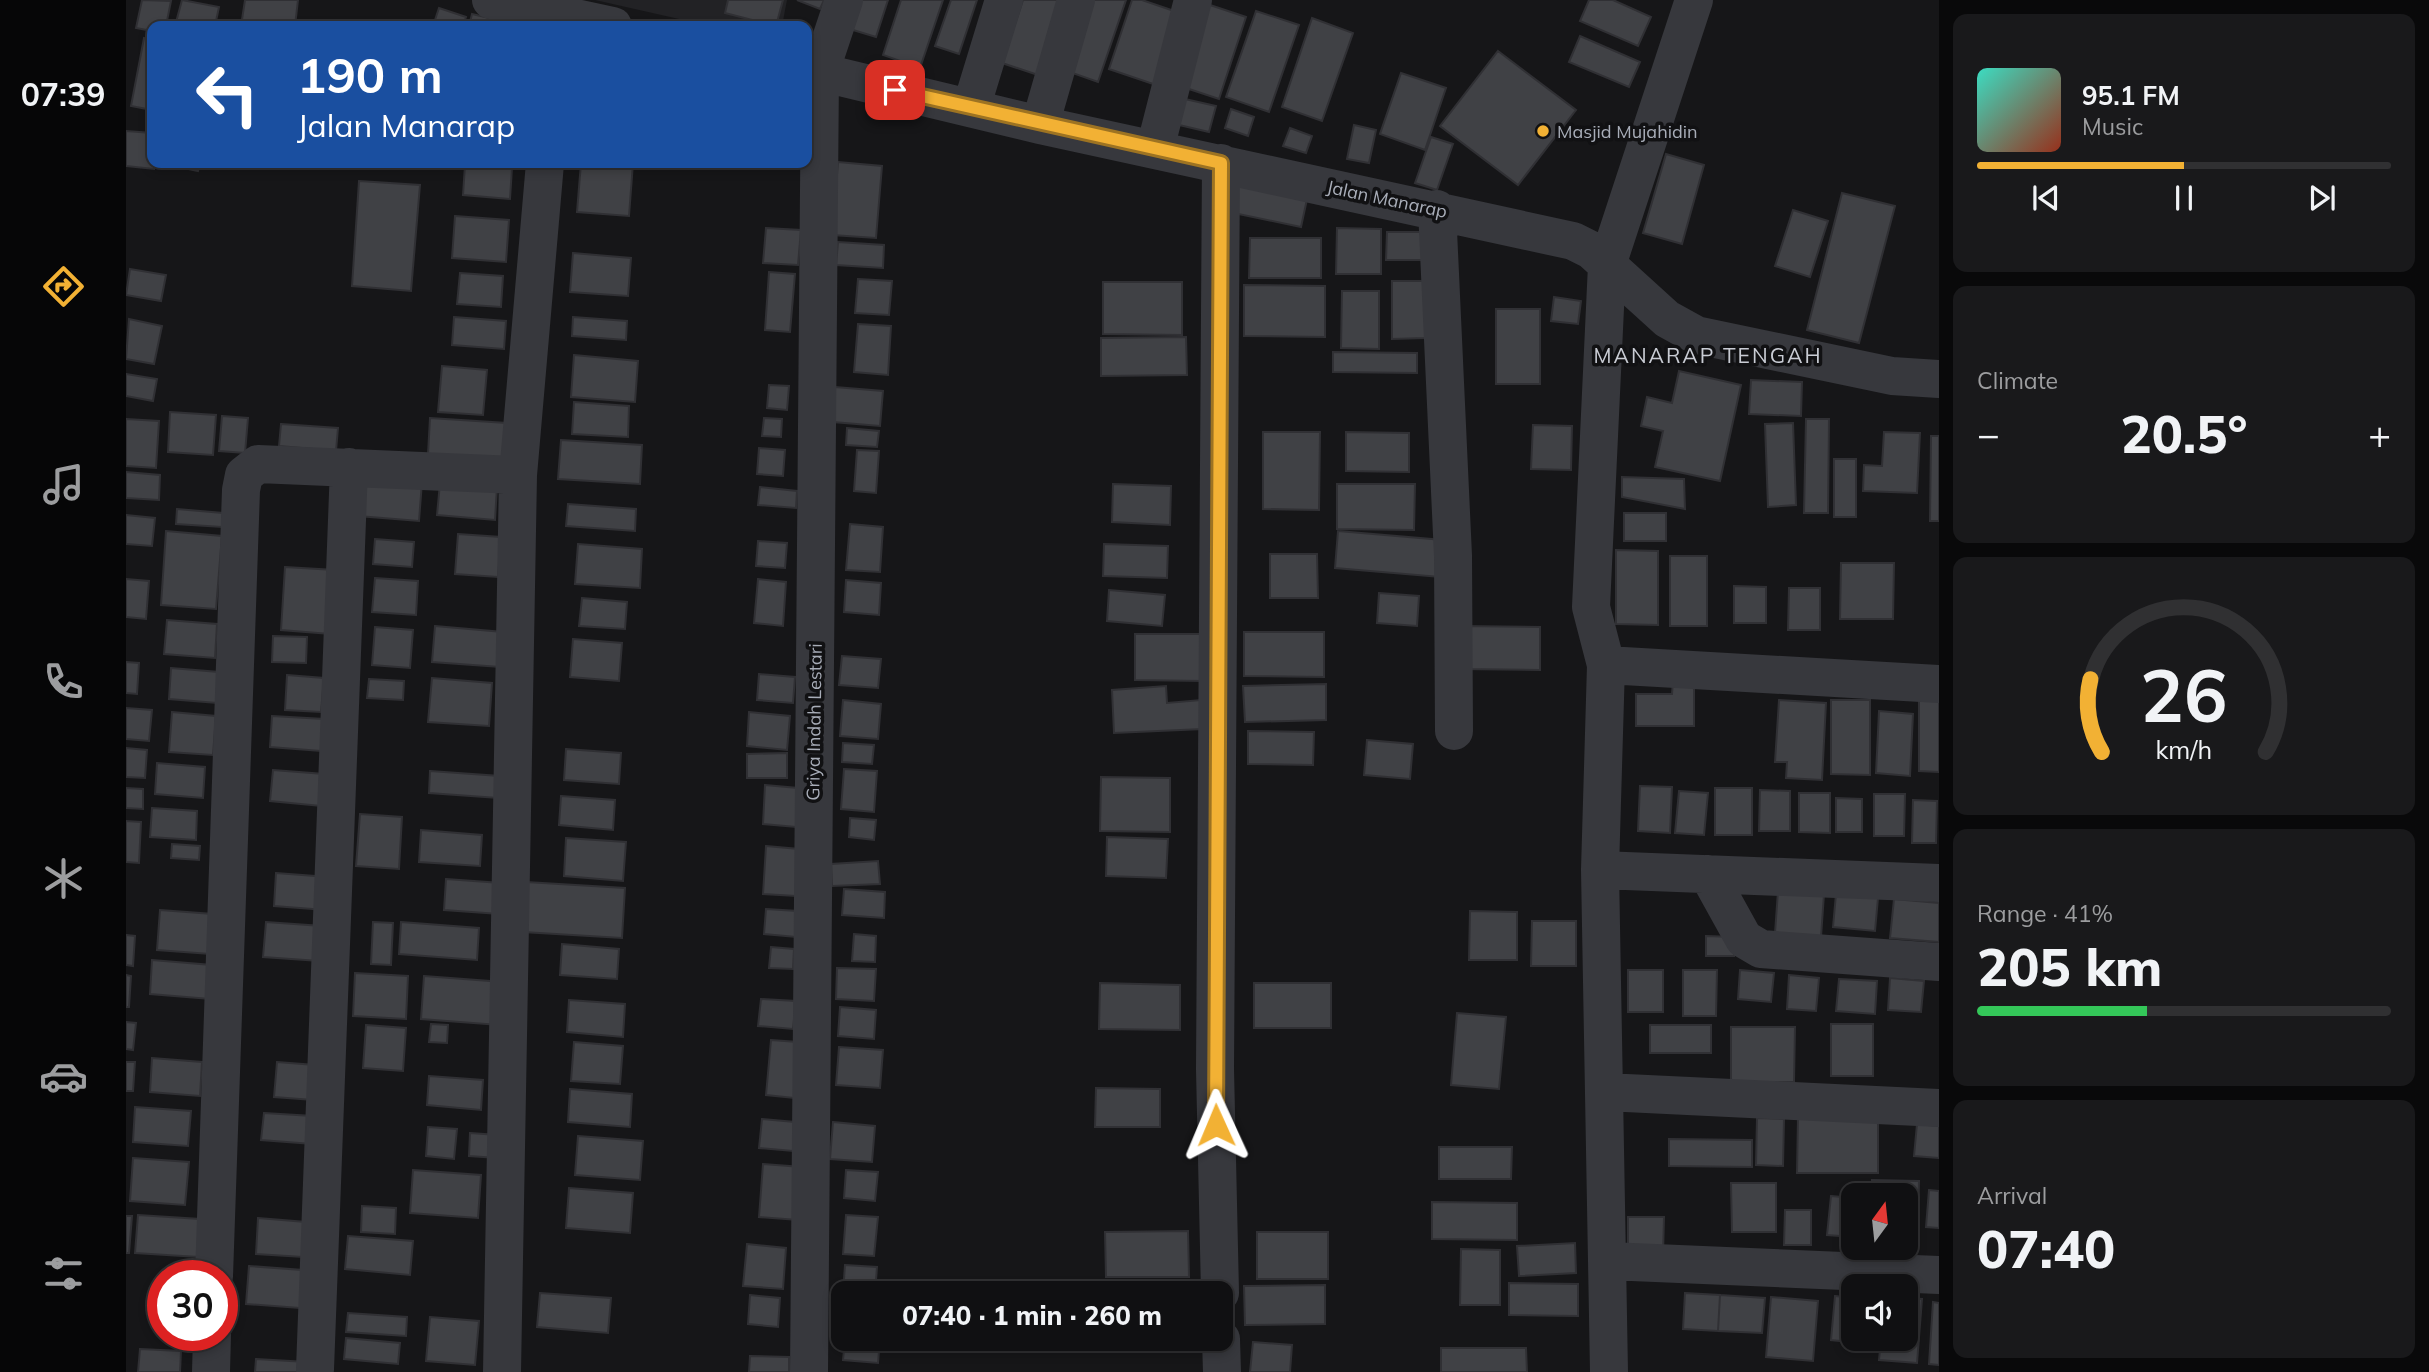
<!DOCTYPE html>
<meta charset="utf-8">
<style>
body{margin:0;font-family:Mulish,sans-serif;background:#19191b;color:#f1f3f6;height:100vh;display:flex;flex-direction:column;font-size:26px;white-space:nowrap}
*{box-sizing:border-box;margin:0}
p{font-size:23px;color:#9c9d9f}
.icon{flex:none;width:38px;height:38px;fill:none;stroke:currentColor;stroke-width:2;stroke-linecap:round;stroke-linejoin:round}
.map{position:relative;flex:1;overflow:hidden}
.panel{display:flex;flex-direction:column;gap:14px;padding:14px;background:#09090a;width:490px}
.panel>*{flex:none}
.hud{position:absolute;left:21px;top:21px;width:665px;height:147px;border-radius:14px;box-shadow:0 4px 10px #0003,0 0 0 2px #303032;background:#1a4fa0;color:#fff;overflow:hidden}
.needle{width:46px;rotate:15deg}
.buttons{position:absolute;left:1715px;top:1183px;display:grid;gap:14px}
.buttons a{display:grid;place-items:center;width:77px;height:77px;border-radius:14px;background:#101012;box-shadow:0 4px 10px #0003,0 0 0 2px #303032;font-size:35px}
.speed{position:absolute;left:21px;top:1260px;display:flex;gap:14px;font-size:35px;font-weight:700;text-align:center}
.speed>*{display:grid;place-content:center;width:91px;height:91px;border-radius:50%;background:#101012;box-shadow:0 4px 10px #0003,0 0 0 2px #303032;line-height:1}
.speed .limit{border:10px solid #d22;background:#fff;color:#111}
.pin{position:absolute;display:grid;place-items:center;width:60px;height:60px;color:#fff;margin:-30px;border-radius:14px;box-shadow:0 4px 10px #0006}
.me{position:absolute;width:77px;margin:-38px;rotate:359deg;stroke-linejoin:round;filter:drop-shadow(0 0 5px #0008)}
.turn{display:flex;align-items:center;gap:24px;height:147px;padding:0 35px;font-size:32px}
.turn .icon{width:91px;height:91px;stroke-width:2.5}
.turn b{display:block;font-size:49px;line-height:60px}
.big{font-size:52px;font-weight:800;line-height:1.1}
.panel .tile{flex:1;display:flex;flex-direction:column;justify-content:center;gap:10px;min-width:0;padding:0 24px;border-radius:14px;background:#19191b}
.panel .dial{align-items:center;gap:0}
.dial svg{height:182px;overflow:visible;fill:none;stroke:#303032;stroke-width:7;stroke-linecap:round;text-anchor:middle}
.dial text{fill:#f1f3f6;stroke:none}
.song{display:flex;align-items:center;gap:21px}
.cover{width:84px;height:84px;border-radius:10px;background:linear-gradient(135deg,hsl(170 70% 55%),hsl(10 70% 35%))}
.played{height:7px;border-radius:4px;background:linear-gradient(90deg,#f2b134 50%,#303032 50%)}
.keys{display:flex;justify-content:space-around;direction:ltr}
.heat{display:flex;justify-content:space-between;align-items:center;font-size:38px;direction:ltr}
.charge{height:10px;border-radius:5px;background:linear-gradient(90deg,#34c759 41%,#303032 0)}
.trip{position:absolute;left:705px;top:1281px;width:402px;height:70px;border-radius:14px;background:#101012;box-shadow:0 4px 10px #0003,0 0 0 2px #303032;font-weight:800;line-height:70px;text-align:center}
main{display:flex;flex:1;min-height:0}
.menu{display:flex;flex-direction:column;width:126px;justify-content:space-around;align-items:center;background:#060607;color:#9c9d9f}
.menu .icon{width:49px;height:49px}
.menu .on{color:#f2b134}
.menu b{font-size:32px;color:#f1f3f6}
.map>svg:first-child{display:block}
</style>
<main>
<nav class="menu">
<b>07:39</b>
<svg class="icon on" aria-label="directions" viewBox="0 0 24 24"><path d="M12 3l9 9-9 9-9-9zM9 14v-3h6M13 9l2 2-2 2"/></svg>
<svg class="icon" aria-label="music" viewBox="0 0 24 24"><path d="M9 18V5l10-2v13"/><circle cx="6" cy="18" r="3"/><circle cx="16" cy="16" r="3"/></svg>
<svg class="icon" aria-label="phone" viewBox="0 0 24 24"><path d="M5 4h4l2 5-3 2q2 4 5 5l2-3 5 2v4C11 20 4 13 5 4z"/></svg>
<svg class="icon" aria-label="climate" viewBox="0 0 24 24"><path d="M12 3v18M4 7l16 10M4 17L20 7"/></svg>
<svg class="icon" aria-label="car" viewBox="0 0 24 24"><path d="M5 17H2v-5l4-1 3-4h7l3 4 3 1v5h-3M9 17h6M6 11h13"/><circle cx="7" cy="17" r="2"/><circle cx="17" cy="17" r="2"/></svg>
<svg class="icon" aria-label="filters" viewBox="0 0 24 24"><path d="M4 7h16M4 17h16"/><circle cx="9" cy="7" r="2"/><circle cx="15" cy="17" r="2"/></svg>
</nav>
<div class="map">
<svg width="1813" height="1372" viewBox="0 0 1813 1372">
<rect width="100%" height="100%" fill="#161618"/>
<path fill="#222225" d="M469 0H661L656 26H584Z"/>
<path fill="#404145" stroke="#303034" stroke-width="2" d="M16 0 45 1 40 26H26V31L10 28Z
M56 0 93 7 89 26H49Z
M119 0H172L169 26H115Z
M602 0H657L650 26 599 13Z
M671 0H698L694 9Z
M723 0H762L750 37 714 26Z
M775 0H817L794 68 757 55Z
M825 0H851L833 54 809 46Z
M897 0H938L912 75 876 63Z
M959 0H1000L972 82 935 69Z
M1006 0H1016L1054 13 1030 85 983 69Z
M1463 0H1487L1525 17 1512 46 1454 21Z
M1078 3 1120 17 1093 99 1051 85Z
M313 8 340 17 337 26H307Z
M1130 11 1173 25 1143 112 1100 97Z
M346 14 380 22 379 26H343Z
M1186 18 1227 33 1196 121 1156 107Z
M1454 36 1514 62 1503 87 1443 62Z
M18 38 26 40V110L5 106Z
M1372 51 1450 110 1392 185 1314 126Z
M1275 73 1320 88 1299 150 1254 134Z
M1059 99 1090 106 1083 132 1053 125Z
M1105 109 1128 117 1122 136 1099 128Z
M1228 125 1250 130 1243 163 1221 159Z
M1164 128 1186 136 1180 153 1157 146Z
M0 131 26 133 28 169 0 166Z
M1305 137 1327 144 1311 190 1289 183Z
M1540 154 1578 165 1556 244 1517 233Z
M712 162 756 166 750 238 706 235Z
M34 163H74L72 171Z
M455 163H507L503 216 451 212Z
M339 165 386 168 384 199 337 195Z
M1106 174 1183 190 1175 227 1098 211Z
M233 181 294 185 285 291 226 286Z
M1716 193 1769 206 1733 343 1681 330Z
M1667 210 1702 221 1684 277 1649 266Z
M329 216 383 220 380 262 326 258Z
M640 228 675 230 672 265 637 263Z
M1211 228 1255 229V274H1210Z
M1261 232H1303V260H1260Z
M1124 238H1195V278H1123Z
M712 242 758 245 757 268 710 265Z
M447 253 505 258 502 296 444 292Z
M4 269 40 275 35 301 0 295Z
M643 272 669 274 664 332 639 330Z
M334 273 377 276 375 307 331 304Z
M732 279 766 281 763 315 729 313Z
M1266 281H1300L1299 338 1266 339Z
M977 282H1056V335L977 334Z
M1118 285 1199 286V337L1118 336Z
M1216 291H1253V349L1215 348Z
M1428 297 1455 301 1452 324 1425 321Z
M1370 309H1414V384H1370Z
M328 317 380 321 378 349 326 345Z
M447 317 501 321 500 340 446 336Z
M3 319 36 326 28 364 0 359Z
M732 324 765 326 762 375 728 372Z
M1060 337 1061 375 975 376V338Z
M1207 352 1291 353V373L1207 372Z
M448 355 512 361 509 402 445 397Z
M316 366 361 370 357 415 312 412Z
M1553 371 1615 385 1594 481 1529 467 1537 431 1515 426 1521 397 1546 403Z
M0 374 31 379 27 401 0 396Z
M1625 380 1676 382 1675 416 1623 414Z
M643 385 663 386 661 410 641 408Z
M709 387 757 391 754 426 707 422Z
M448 402 503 406 502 437 446 434Z
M44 412 90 415 87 455 42 452Z
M96 416 122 418 119 453 93 451Z
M304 418 381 423 379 458 302 454Z
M638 418 656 419 655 437 636 436Z
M0 419 33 421 30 468 0 466Z
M1680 419H1703L1702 513H1678Z
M1667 423 1670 505 1642 507 1639 424Z
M155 424 212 428 210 451 153 446Z
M1407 425 1446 426 1445 470 1405 469Z
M721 428 753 431 751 447 720 445Z
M1137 432H1194L1193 510 1137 509Z
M1220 432 1283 433V472L1220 471Z
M1758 432 1794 433 1791 493 1737 491 1738 465 1756 466Z
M1805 436H1813V521H1804Z
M435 440 516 445 514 484 432 479Z
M633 448 659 450 657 476 631 474Z
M731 450 753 451 750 493 728 491Z
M1708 459H1730V517H1708Z
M0 472 34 475 33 500 0 498Z
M235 477 296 482 293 521 232 516Z
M1496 477 1558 479 1559 509 1496 497Z
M314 483 371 487 369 520 311 515Z
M987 484 1045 486 1044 525 986 522Z
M1211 484H1289L1288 530 1211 529Z
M634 487 671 491 670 508 632 505Z
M442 504 510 509 509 531 440 526Z
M51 509 97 513 96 527 50 524Z
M1498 513H1540V541H1498Z
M0 515 29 518 26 546 0 544Z
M724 524 757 527 754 572 720 570Z
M40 531 96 536 90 609 35 605Z
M1212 531 1317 540 1314 577 1209 568Z
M332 534 375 537 372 577 329 574Z
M249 539 288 542 286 567 247 564Z
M632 541 661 543 659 568 630 566Z
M452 544 516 549 514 588 449 584Z
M978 544 1042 546 1041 578 977 576Z
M1490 550 1532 551V625L1490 624Z
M1144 554H1191L1192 598H1144Z
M1544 556H1581V626H1544Z
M1715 563H1768L1767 619H1714Z
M159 567 209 570 204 634 155 630Z
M249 578 292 581 290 615 246 612Z
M0 579 23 581 20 619 0 617Z
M632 579 660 582 657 626 628 623Z
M720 580 755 583 753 615 718 612Z
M1608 586 1640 587V623H1608Z
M1663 588H1694V630H1662Z
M983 590 1039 595 1036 626 981 621Z
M1253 593 1293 596 1291 626 1251 623Z
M456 598 501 602 499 629 453 626Z
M41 620 91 624 89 658 38 654Z
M309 626 377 632 374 667 306 662Z
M1333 626 1414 627V670L1332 669Z
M249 627 287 630 284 668 246 665Z
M1118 632H1198V677L1118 676Z
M1009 634H1077V681L1009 680Z
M147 636 181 637 180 663 146 662Z
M447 639 496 643 493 681 444 677Z
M716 656 755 659 752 688 713 685Z
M0 662 13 663 11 694 0 693Z
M45 668 93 672 91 703 43 699Z
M633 674 669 677 667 703 631 700Z
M161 675 198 678 195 712 159 710Z
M306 678 366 683 363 726 302 722Z
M243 679 278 681 277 700 241 698Z
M1547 681 1568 682V726H1510V694H1546Z
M1200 684V720L1119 722 1117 686Z
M1040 686 1041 703 1075 700 1077 729 988 733 986 690Z
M717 700 755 704 752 739 714 736Z
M1653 700 1700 703 1696 780 1660 778 1661 762H1649Z
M1705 700H1744V775L1705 774Z
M1793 701H1813V772L1793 771Z
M0 708 26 710 23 741 0 739Z
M1753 711 1787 714 1784 776 1750 773Z
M46 712 90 716 87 755 43 752Z
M623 712 664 716 661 750 621 746Z
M146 716 198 719 195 751 144 747Z
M1122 731 1188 732 1187 765 1122 764Z
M1241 740 1287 744 1284 779 1238 775Z
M717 743 748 745 746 764 716 762Z
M0 748 21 750 19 778 0 777Z
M440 749 495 753 493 784 438 780Z
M661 753V778H621V754Z
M31 763 79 767 77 798 29 794Z
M718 769 751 771 748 812 715 809Z
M147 770 198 774 195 806 144 801Z
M304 771 374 776 372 798 303 793Z
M975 777 1044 778V832L974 831Z
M639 785 672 788 670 827 637 824Z
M1514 786 1546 787 1544 833 1512 831Z
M0 788 17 789V809L0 808Z
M1589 788H1626V835H1589Z
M1634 790 1664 791V831H1633Z
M1553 791 1582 793 1578 835 1549 833Z
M1673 793H1704V833L1673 832Z
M1748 794H1779L1778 836H1748Z
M435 796 489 800 487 830 433 825Z
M1710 798 1736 799V832H1710Z
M1787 800 1811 801 1810 843H1786Z
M26 808 71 811 70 840 24 837Z
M234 814 276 817 273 869 230 866Z
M724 818 750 820 748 840 723 837Z
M0 821 15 822 13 863 0 862Z
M295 830 356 835 354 866 293 862Z
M981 837 1042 839 1040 878 980 876Z
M440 838 500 842 497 881 438 876Z
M46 844 74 846 73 860 45 858Z
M640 846 673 849 670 896 637 894Z
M752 861 754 884 706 886 705 864Z
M150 873 202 877 199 910 148 906Z
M320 879 375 883 373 914 318 910Z
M400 882 499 888 496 938 397 932Z
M718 889 759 892 758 918 716 915Z
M1652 891 1698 894 1695 937 1649 933Z
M1710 894 1752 898 1749 931 1707 927Z
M1768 899 1813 903V942L1764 938Z
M640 909 672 911 670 937 638 934Z
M34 910 87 914 84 954 31 950Z
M1344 911 1391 912V960H1343Z
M1406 921H1450V966H1405Z
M140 922 196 926 193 961 137 957Z
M247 922 267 923 265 965 245 964Z
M275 922 353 928 351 960 273 954Z
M728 934 750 936 749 962 726 961Z
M0 935 9 936 7 966 0 965Z
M1580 936 1608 937V956H1580Z
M436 944 493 949 491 979 434 975Z
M645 947 668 949 667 969 643 968Z
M26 960 86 965 84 999 24 994Z
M711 968 750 969 748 1001 710 999Z
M1502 970H1537V1012H1502Z
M1557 970H1591L1590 1016H1557Z
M1614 970 1648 973 1645 1002 1612 999Z
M229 973 282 976 280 1019 227 1016Z
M0 975 5 976 3 1007H0Z
M1663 975 1693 978 1690 1011 1661 1009Z
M298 976 377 982 373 1025 295 1019Z
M1764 978 1798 981 1795 1012 1762 1010Z
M1713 979 1751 981 1749 1014 1710 1011Z
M974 983 1054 985V1030L973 1029Z
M1128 983H1205V1028H1128Z
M635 999 670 1001 667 1029 632 1026Z
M443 1000 499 1004 497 1037 441 1032Z
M714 1007 750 1010 748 1039 712 1036Z
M1331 1013 1380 1017 1373 1089 1325 1085Z
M0 1022 10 1023 7 1050 0 1049Z
M305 1024 322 1025 321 1043 303 1042Z
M1705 1024H1747V1076H1705Z
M240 1025 280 1028 277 1071 237 1068Z
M1524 1025H1585V1053H1524Z
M1605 1027H1669L1668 1082H1605Z
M645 1040 672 1042 668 1098 640 1095Z
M448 1042 497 1046 494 1084 445 1081Z
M713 1047 757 1050 754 1088 710 1085Z
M26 1058 76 1062 74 1096 24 1092Z
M0 1062H9L7 1091H0Z
M151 1062 189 1065 187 1100 148 1097Z
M303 1076 357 1080 355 1110 301 1105Z
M970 1088 1034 1089V1127H969Z
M444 1089 506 1094 504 1127 442 1122Z
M9 1107 65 1111 62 1146 7 1142Z
M138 1113 187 1116 186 1144 135 1140Z
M1672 1117H1752V1173H1671Z
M1631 1118 1658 1119 1657 1166 1630 1165Z
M636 1119 669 1122 667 1151 633 1148Z
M707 1122 749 1126 746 1162 704 1159Z
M1791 1124 1813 1126V1158L1788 1156Z
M302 1127 331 1129 328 1159 300 1156Z
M344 1133 372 1135 371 1158 343 1156Z
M452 1136 517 1141 514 1180 449 1175Z
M1543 1139 1626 1140V1167L1543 1166Z
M1313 1147H1386L1385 1179H1313Z
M7 1158 63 1162 59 1205 4 1201Z
M637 1164 676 1167 672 1220 633 1217Z
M287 1170 355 1175 352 1218 284 1213Z
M720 1170 752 1172 749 1201 718 1198Z
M1746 1180 1793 1181 1792 1221H1780V1195H1746Z
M1605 1183H1650V1232H1606Z
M443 1188 507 1193 504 1233 440 1228Z
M1803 1190 1813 1191V1228L1800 1227Z
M1705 1196 1727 1198V1237L1701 1235Z
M1306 1202 1391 1203V1240L1306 1239Z
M236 1206 270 1208 269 1234 235 1232Z
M1659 1210H1685V1245H1658Z
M12 1215 74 1219 72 1257 9 1253Z
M720 1215 752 1217 748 1256 717 1254Z
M0 1216H6L3 1253H0Z
M1502 1217H1538L1537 1255 1502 1254Z
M132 1218 180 1222 177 1257 130 1254Z
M1062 1231 1063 1277H980L979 1232Z
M1131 1232H1202V1279H1131Z
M222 1236 287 1241 284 1275 219 1269Z
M1449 1243 1450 1273 1393 1276 1391 1246Z
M621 1244 660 1248 657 1289 617 1286Z
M1335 1249 1374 1250V1305H1334Z
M719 1265 751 1267 749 1293H717Z
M123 1266 190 1271 187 1309 120 1304Z
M1383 1283 1452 1284V1316L1383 1315Z
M1199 1285V1324L1119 1325 1118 1286Z
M414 1293 485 1298 482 1333 411 1327Z
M1559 1293 1594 1295 1592 1331 1557 1329Z
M624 1295 654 1298 652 1327 622 1324Z
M1594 1295 1639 1298 1636 1333 1592 1331Z
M1709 1296 1727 1298V1339H1733L1732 1343 1705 1340Z
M1645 1297 1692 1301 1687 1361 1640 1357Z
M1780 1298 1796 1299 1791 1363 1753 1360 1755 1339H1780Z
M1807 1302 1813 1303V1365L1803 1364Z
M222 1313 281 1317 280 1336 220 1332Z
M304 1317 353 1321 349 1365 300 1361Z
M220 1338 274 1343 272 1364 218 1359Z
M719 1339H754L752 1363 717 1360Z
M1127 1342 1166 1345 1164 1372H1124Z
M1315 1348H1400L1401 1372H1315Z
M14 1349 55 1351 54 1372H12Z
M624 1356 663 1357V1372H623Z
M130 1359 181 1362V1372H129Z"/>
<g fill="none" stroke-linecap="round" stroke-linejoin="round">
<path stroke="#37383d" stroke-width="38" d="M365 0 487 26
M681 69 914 125 1447 241 1465 250 1541 319 1570 335 1766 376 1813 379
M845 108 878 0
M914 125 950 0
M1029 149 1067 0
M1311 209 1327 556 1328 731
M1480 665 1813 684
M1474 870 1813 883
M1582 874 1618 939 1635 949 1813 962
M1479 1092 1813 1108
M1482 1261 1813 1275
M88 1276 115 490 118 475 132 464 392 475
M1094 1293 1089 1069 1095 163
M1095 1339 1096 1372
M189 1369 223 467
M85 1372 86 1335
M376 1372 392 475 419 163
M683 1372 694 72 718 0
M1483 1372 1474 870 1480 665 1465 607 1481 265 1568 0"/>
</g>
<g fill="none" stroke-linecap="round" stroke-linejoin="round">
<defs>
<path id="route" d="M769 90 1095 163 1090 1125"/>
</defs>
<use href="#route" stroke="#9d7322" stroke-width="18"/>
<use href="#route" stroke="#f2b134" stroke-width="12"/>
</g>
<circle fill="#f2b134" stroke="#111113" stroke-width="2.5" cx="1417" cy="131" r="7"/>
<g text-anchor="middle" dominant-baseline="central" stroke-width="7" stroke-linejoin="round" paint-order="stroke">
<g font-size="18" fill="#a8adb8" stroke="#111113" text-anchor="start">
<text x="1431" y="131">Masjid Mujahidin</text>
</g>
<g font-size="18" fill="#a8adb8" stroke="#111113">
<text transform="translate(1261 199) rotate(12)">Jalan Manarap</text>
<text transform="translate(688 722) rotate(-89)">Griya Indah Lestari</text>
</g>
<g font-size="21" letter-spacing="2" fill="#c9ccd4" stroke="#111113">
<text x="1582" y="355">MANARAP TENGAH</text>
</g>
</g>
</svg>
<div class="buttons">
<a><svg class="needle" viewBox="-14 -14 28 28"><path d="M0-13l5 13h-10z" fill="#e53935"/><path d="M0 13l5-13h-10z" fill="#9c9d9f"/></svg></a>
<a><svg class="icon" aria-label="sound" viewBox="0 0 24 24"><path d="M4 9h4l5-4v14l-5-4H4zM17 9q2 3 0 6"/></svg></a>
</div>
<div class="speed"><div class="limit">30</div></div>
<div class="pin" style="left:769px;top:90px;background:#d93025"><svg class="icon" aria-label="arrive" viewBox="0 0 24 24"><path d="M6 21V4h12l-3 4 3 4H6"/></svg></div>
<svg class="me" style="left:1090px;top:1125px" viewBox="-20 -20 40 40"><path d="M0-17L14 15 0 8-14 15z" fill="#f2b134" stroke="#fff" stroke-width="4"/></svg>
<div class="trip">07:40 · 1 min · 260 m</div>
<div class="hud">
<div class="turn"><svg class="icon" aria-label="left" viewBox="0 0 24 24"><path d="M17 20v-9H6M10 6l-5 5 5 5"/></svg><div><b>190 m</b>Jalan Manarap</div></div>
</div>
</div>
<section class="panel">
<div class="tile">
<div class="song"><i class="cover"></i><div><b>95.1 FM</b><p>Music</p></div></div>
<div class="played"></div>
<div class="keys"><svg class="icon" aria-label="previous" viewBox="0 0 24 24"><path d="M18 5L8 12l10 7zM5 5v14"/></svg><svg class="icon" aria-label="pause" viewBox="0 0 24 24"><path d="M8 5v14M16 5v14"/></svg><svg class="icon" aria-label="next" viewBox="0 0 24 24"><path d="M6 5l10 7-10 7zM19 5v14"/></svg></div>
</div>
<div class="tile"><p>Climate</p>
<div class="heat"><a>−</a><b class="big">20.5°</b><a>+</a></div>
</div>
<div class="tile dial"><svg viewBox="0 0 100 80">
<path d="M14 69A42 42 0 1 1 86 69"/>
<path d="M14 69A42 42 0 0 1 9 37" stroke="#f2b134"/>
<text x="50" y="56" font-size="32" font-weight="700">26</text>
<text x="50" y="72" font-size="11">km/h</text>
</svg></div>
<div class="tile"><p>Range · 41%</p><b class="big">205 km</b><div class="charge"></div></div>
<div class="tile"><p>Arrival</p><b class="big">07:40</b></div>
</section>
</main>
